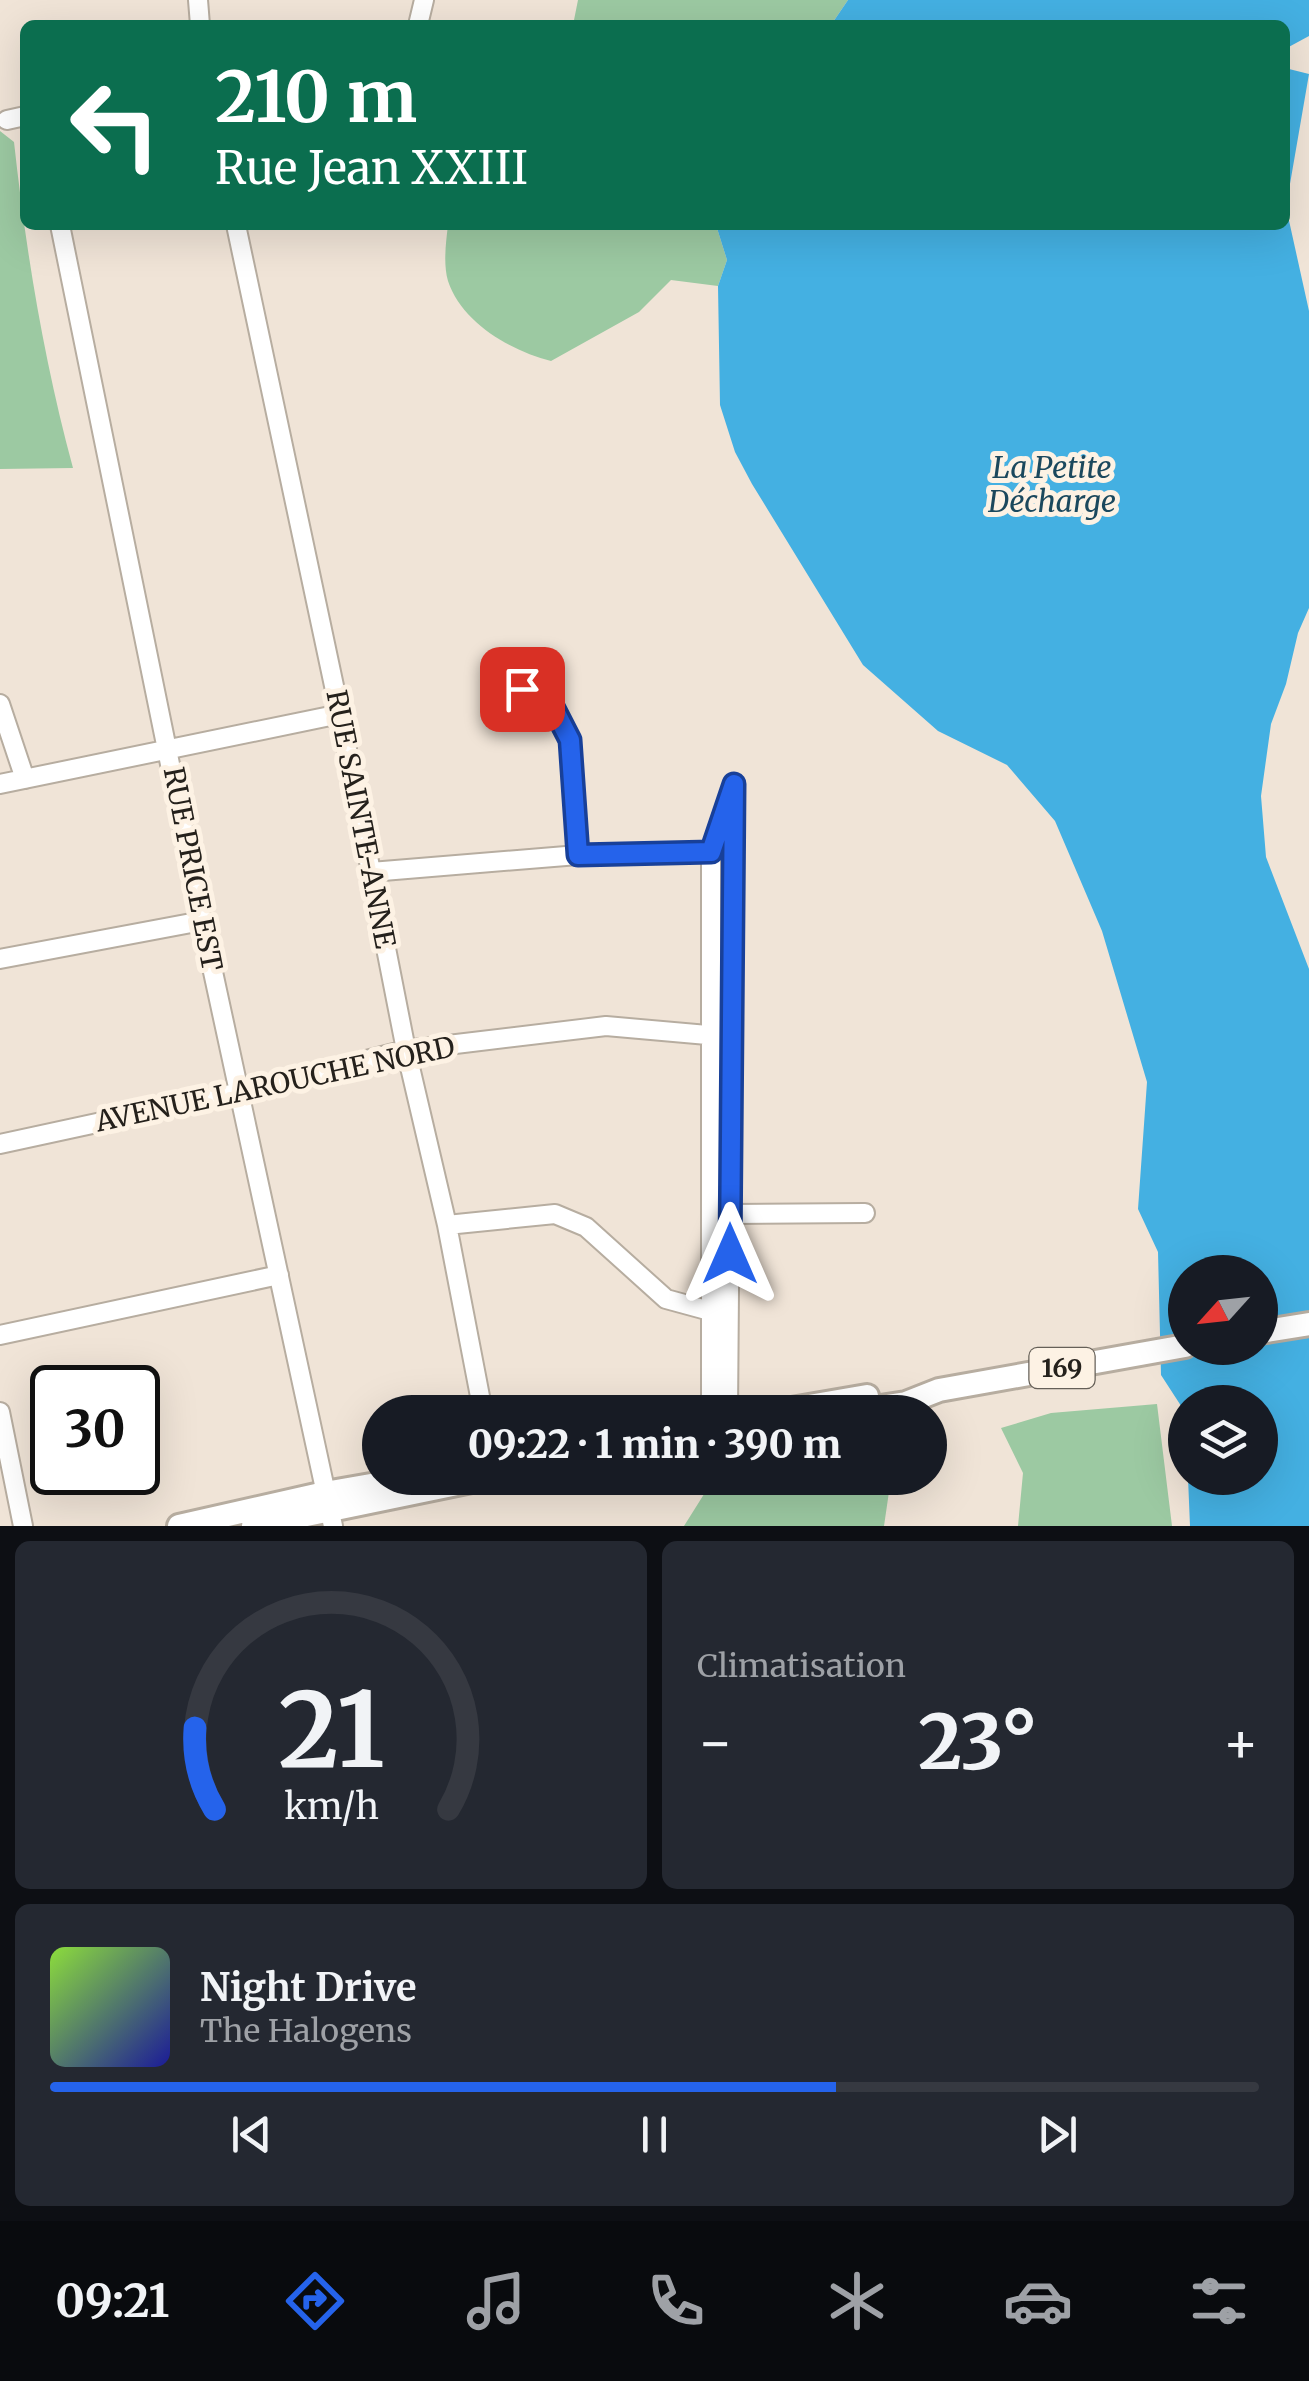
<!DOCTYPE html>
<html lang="fr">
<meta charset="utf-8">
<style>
body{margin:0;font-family:Merriweather,serif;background:#242831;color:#f1f3f6;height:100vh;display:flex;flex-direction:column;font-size:38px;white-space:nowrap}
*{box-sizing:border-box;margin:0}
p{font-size:32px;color:#9ea1a6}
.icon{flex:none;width:55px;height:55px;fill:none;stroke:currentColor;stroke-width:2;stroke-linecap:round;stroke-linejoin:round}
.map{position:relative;height:1526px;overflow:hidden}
.side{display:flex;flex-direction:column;gap:15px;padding:15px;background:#0d0f14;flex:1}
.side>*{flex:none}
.hud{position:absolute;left:20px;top:20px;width:1270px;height:210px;border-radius:15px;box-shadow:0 10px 40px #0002;background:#0b6e4f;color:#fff;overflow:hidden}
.needle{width:65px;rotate:243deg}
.tools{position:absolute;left:1168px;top:1255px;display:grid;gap:20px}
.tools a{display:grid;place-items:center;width:110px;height:110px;border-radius:50%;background:#171b24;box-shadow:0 10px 40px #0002;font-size:50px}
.speed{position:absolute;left:30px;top:1365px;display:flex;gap:20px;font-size:50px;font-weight:700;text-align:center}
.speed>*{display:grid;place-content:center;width:130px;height:130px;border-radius:50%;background:#171b24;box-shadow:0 10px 40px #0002;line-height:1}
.speed .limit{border:5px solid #111;border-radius:15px;background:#fff;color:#111}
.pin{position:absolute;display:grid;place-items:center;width:85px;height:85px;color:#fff;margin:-42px;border-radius:20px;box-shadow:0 5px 15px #0006}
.me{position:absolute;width:110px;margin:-55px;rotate:0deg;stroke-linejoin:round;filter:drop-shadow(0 0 8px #0008)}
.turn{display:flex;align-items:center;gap:35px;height:210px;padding:0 30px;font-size:45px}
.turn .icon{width:130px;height:130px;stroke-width:2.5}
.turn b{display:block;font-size:70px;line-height:85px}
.big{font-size:75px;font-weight:800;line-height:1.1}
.side .widget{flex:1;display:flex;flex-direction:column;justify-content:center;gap:15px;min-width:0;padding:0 35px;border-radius:15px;background:#242831}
.side .dial{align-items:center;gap:0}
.dial svg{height:260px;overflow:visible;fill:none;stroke:#363941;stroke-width:7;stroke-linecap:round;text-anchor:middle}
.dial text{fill:#f1f3f6;stroke:none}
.song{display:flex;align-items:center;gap:30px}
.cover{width:120px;height:120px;border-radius:15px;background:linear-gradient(135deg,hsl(90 70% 55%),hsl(240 70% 35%))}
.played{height:10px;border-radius:5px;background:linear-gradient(90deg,#2563eb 65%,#363941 65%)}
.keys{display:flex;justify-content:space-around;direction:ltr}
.heat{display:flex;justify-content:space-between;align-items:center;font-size:55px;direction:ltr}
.side .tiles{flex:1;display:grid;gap:15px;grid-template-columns:1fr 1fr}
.widget:last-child{grid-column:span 2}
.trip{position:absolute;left:362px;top:1395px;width:585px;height:100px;border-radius:50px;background:#171b24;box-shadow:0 10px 40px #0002;font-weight:800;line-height:100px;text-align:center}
.dock{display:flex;height:160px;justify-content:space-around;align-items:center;background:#090b0e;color:#9ea1a6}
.dock .icon{width:70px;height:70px}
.dock .active{color:#2563eb}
.dock b{font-size:45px;color:#f1f3f6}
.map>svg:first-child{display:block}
</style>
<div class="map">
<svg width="1309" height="1526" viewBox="0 0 1309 1526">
<rect width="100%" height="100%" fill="#f0e4d7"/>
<path fill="#9cc9a2" d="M578 0H848L831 25H573Z
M0 131 14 142C26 252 44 361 73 468L0 469Z
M448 225H716L727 260 718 286 671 280 639 312 551 361C511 351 462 323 448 281 443 264 446 242 448 225Z
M1157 1404 1172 1526H1018L1023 1473 1001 1428 1051 1413Z
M766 1478H891L884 1526H684L706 1491Z"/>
<path fill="#44b0e2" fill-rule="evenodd" d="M848 0H1309V36L1285 49V25H831Z
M1285 68 1309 74 1286 207 1309 311V608L1298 633 1286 684 1271 724 1261 796 1266 857 1309 969V1526H1190L1188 1478H1260V1402H1185V1412L1161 1375 1158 1252 1138 1209 1147 1082 1102 931 1055 821 1007 765 938 731 863 665 752 484 735 452 720 405 718 286 727 260 716 225H1285ZM1185 1272H1260V1348H1185Z"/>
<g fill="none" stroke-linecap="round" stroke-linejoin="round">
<defs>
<path id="minor" d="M198 0 200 25
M418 25 424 0
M7 120 25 116
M60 225 202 921 333 1526
M236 225 340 714 406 1050 447 1225 483 1412
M522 689 551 703 570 740 578 855
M0 704 25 779
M0 784 340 714
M371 872 578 855 711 852
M0 959 202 921
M0 1144 240 1092 406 1050 606 1026 730 1037
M730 1214 865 1213
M447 1225 555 1214 586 1227 666 1299 710 1311
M0 1335 279 1275
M0 1412 23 1526
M711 1412V852L734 784
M728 1412 733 805"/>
<path id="major" d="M1260 1332 1309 1324
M774 1412 867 1396
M848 1412 906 1403 939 1390 1185 1346
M179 1526 325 1493 411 1478
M253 1526 486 1478"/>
</defs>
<use href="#minor" stroke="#b7ada0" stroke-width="22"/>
<use href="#major" stroke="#b7ada0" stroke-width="28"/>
<use href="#minor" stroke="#fff" stroke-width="18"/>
<use href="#major" stroke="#fff" stroke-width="22"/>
</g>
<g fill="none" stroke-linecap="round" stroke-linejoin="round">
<defs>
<path id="route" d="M522 689 551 703 570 740 578 855 711 852 734 784 730 1254"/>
</defs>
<use href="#route" stroke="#184099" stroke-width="25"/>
<use href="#route" stroke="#2563eb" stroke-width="18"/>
</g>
<g text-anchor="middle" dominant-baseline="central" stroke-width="10" stroke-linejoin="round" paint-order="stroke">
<rect fill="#fdf2e4" stroke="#666058" stroke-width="2.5" x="1029.5" y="1348" width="65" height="40" rx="8"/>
<g font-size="25" font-weight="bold" fill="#25211c">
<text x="1062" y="1368">169</text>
</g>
<g font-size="28" fill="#25211c" stroke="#fdf2e4">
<text transform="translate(361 819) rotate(79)">RUE SAINTE-ANNE</text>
<text transform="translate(193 869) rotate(79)">RUE PRICE EST</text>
<text transform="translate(275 1084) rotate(-12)">AVENUE LAROUCHE NORD</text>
</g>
<g font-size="30" font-style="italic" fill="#1b485d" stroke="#fdf2e4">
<text x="1052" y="467">La Petite<tspan x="1052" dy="34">Décharge</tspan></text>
</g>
</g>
</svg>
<div class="tools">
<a><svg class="needle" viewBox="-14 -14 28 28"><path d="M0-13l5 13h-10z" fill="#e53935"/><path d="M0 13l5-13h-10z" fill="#9ea1a6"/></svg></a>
<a><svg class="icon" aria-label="layers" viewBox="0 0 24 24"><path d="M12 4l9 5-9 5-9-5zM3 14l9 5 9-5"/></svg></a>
</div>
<div class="speed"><div class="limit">30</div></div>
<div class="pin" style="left:522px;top:689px;background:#d93025"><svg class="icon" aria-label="arrive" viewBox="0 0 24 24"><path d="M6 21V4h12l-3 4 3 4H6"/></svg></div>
<svg class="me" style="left:730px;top:1254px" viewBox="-20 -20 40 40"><path d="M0-17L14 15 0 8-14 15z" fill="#2563eb" stroke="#fff" stroke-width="4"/></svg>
<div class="trip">09:22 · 1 min · 390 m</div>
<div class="hud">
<div class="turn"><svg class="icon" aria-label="left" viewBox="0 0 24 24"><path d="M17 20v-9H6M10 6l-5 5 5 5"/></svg><div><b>210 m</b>Rue Jean XXIII</div></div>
</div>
</div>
<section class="side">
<div class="tiles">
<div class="widget dial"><svg viewBox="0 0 100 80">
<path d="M14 69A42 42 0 1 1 86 69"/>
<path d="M14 69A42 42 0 0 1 8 44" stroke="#2563eb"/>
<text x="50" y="56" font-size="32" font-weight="700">21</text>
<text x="50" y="72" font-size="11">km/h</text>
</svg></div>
<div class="widget"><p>Climatisation</p>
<div class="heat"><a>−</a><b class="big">23°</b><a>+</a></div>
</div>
<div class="widget">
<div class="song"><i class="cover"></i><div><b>Night Drive</b><p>The Halogens</p></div></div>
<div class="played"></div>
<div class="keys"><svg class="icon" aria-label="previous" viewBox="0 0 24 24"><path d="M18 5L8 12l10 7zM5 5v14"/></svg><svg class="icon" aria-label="pause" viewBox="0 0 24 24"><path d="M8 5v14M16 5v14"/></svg><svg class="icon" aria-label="next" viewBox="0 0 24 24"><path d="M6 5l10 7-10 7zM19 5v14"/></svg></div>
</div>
</div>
</section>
<nav class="dock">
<b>09:21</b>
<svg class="icon active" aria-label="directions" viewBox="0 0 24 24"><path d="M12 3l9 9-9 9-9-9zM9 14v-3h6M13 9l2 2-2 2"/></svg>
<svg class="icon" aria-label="music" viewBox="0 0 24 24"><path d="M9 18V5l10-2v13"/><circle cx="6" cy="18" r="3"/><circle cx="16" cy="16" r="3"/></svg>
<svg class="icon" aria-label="phone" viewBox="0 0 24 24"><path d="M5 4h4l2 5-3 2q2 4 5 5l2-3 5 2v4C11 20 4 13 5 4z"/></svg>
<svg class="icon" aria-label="climate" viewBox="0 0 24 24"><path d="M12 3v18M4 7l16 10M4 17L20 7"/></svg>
<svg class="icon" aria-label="car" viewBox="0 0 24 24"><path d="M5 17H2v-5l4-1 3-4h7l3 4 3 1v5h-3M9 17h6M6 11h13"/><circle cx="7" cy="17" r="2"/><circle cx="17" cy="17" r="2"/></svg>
<svg class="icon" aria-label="filters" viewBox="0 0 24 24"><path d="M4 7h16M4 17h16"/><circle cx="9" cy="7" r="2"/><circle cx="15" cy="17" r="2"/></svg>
</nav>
